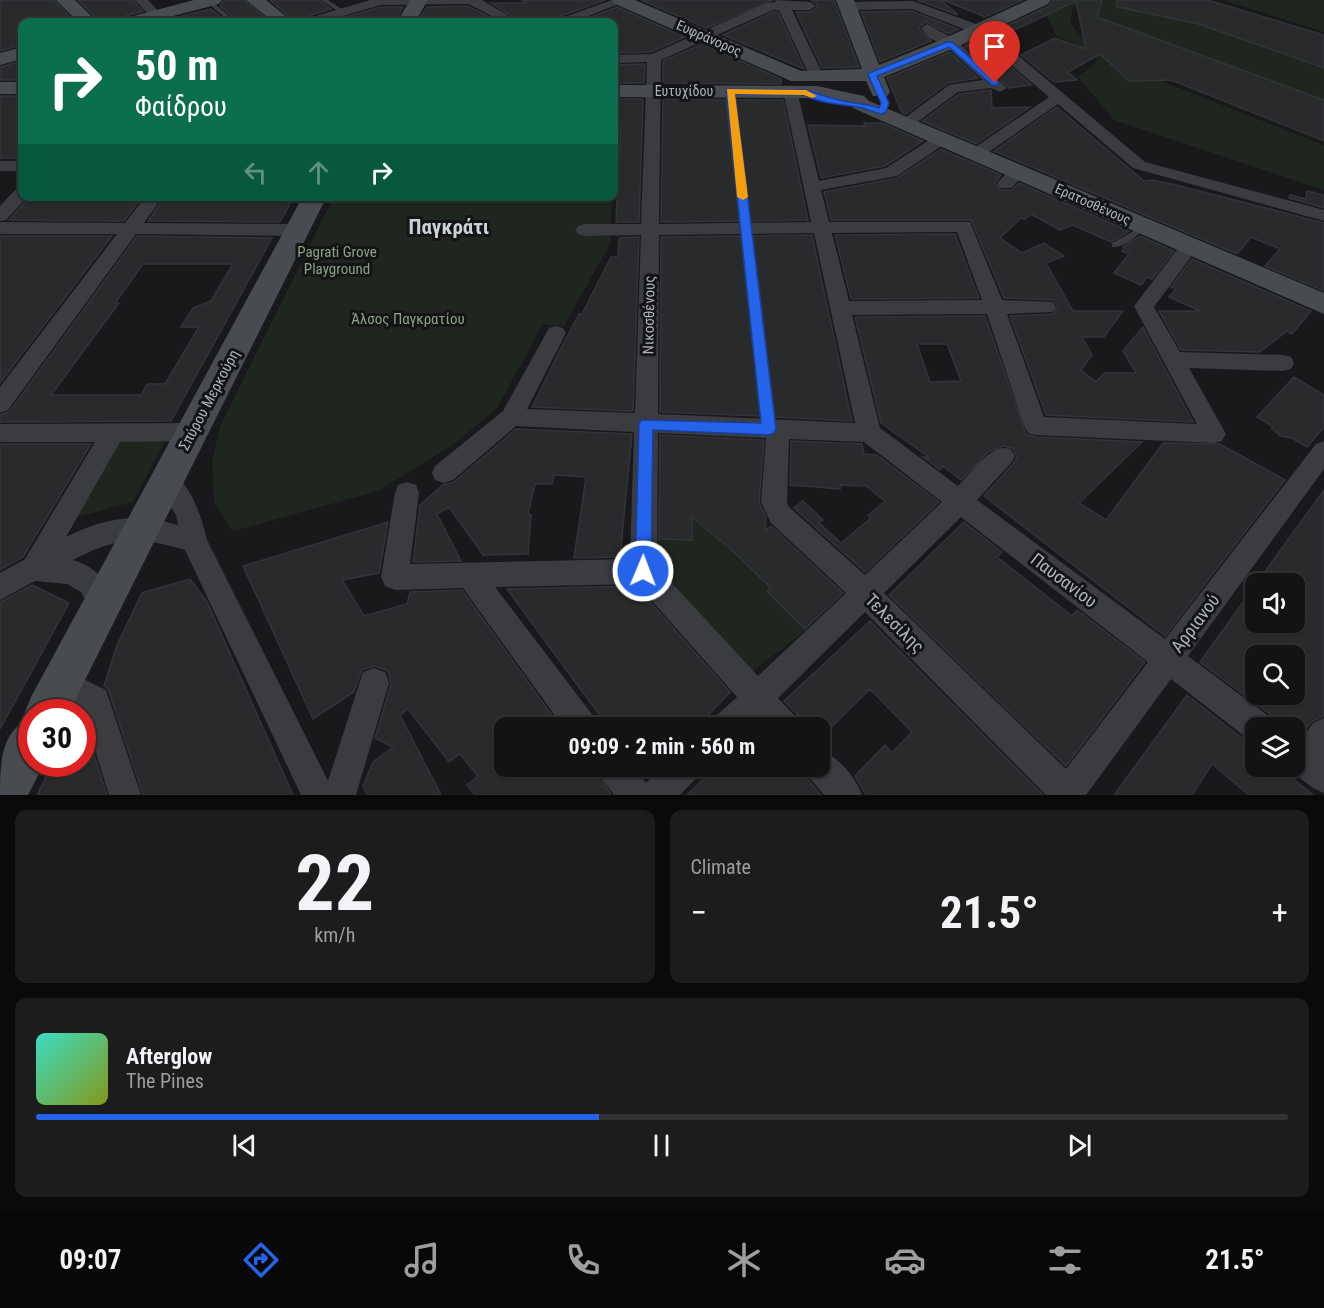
<!DOCTYPE html>
<meta charset="utf-8">
<style>
body{margin:0;font-family:"Roboto Condensed",sans-serif;background:#1c1c1d;color:#f1f3f6;height:100vh;display:flex;flex-direction:column;font-size:22px;white-space:nowrap}
*{box-sizing:border-box;margin:0}
p{font-size:20px;color:#9d9ea0}
.icon{flex:none;width:33px;height:33px;fill:none;stroke:currentColor;stroke-width:2;stroke-linecap:round;stroke-linejoin:round}
.map{position:relative;height:795px;overflow:hidden}
.sheet{display:flex;flex-direction:column;gap:15px;padding:15px;background:#0a0a0b;flex:1}
.sheet>*{flex:none}
.banner{position:absolute;left:18px;top:18px;width:600px;height:183px;border-radius:12px;box-shadow:0 2px 4px #0004,0 0 0 2px #323234;background:#0b6e4f;color:#fff;overflow:hidden}
.controls{position:absolute;left:1245px;top:573px;display:grid;gap:12px}
.controls a{display:grid;place-items:center;width:60px;height:60px;border-radius:12px;background:#131314;box-shadow:0 2px 4px #0004,0 0 0 2px #323234;font-size:30px}
.speed{position:absolute;left:18px;top:699px;display:flex;gap:12px;font-size:30px;font-weight:700;text-align:center}
.speed>*{display:grid;place-content:center;width:78px;height:78px;border-radius:50%;background:#131314;box-shadow:0 2px 4px #0004,0 0 0 2px #323234;line-height:1}
.speed .limit{border:9px solid #d22;background:#fff;color:#111}
.pin{position:absolute;display:grid;place-items:center;width:51px;height:51px;color:#fff;margin:-62px -26px;border-radius:50% 50% 50% 0;rotate:-45deg;box-shadow:0 0 6px #0007}
.pin .icon{rotate:45deg}
.me{position:absolute;width:66px;margin:-33px;rotate:1deg;stroke-linejoin:round;filter:drop-shadow(0 0 4px #0008)}
.turn{display:flex;align-items:center;gap:21px;height:126px;padding:0 18px;font-size:27px}
.turn .icon{width:78px;height:78px;stroke-width:2.5}
.turn b{display:block;font-size:42px;line-height:51px}
.lanes{display:flex;align-items:center;height:57px;padding:0 18px;background:#0003;justify-content:center;gap:30px;direction:ltr}
.lanes .off{opacity:.35}
.big{font-size:45px;font-weight:700;line-height:1.1}
.sheet .tile{flex:1;display:flex;flex-direction:column;justify-content:center;gap:9px;min-width:0;padding:0 21px;border-radius:12px;background:#1c1c1d}
.sheet .dial{align-items:center;gap:0}
.dial b{font-size:78px;line-height:1}
.song{display:flex;align-items:center;gap:18px}
.cover{width:72px;height:72px;border-radius:9px;background:linear-gradient(135deg,hsl(170 70% 55%),hsl(70 70% 35%))}
.played{height:6px;border-radius:3px;background:linear-gradient(90deg,#2563eb 45%,#323234 45%)}
.keys{display:flex;justify-content:space-around;direction:ltr}
.heat{display:flex;justify-content:space-between;align-items:center;font-size:33px;direction:ltr}
.sheet .tiles{flex:1;display:grid;gap:15px;grid-template-columns:1fr 1fr}
.tile:last-child{grid-column:span 2}
.trip{position:absolute;left:494px;top:717px;width:336px;height:60px;border-radius:12px;background:#131314;box-shadow:0 2px 4px #0004,0 0 0 2px #323234;font-weight:700;line-height:60px;text-align:center}
.tab-bar{display:flex;height:96px;justify-content:space-around;align-items:center;background:#080808;color:#9d9ea0}
.tab-bar .icon{width:42px;height:42px}
.tab-bar .on{color:#2563eb}
.tab-bar b{font-size:27px;color:#f1f3f6}
.map>svg:first-child{display:block}
</style>
<div class="map">
<svg width="1324" height="795" viewBox="0 0 1324 795">
<rect width="100%" height="100%" fill="#19191b"/>
<path fill="#1f261f" d="M1059 0H1088L1073 8 1070 23C1099 63 1155 78 1200 96 1241 113 1283 129 1324 145V190L1114 120 1078 77 1094 64 1099 54 1057 36 1043 10Z
M1097 0H1208L1324 35V141L1132 64 1085 34C1073 17 1083 11 1097 0Z
M1223 0H1324V32Z
M334 197H612L610 244 564 326 543 324 497 408 453 445 378 491 233 531 214 502 212 461 221 424Z
M118 439H166L133 502 73 518Z
M692 514 773 586 767 591 806 630 749 674 652 568 654 538 691 540Z"/>
<path fill="#292a2c" stroke="#333437" stroke-width="1.5" fill-rule="evenodd" d="M0 0H54L75 22H22V45L0 51Z
M78 0H133L143 11 125 16 121 22H99Z
M224 0H244L270 22H238L220 6Z
M270 0H319L331 9 305 17 302 22H295Z
M521 0H605L558 17 555 22H520L491 3H527Z
M641 0H773L706 28Z
M811 0H834L859 67 822 68 796 12H810L817 8V4Z
M917 0H941L958 15Z
M943 0H1023L985 17Z
M1053 0H1102L1097 17 1324 100V141L1171 80 1129 81 1100 54 1068 72 1077 80 1054 82 1021 55 1055 38 1086 49 1076 1 1015 30 1006 26 1049 6Z
M1117 0H1208L1324 35V68L1199 24 1117 7Z
M468 6 499 22H417L427 7Z
M381 7H403L395 22H328Z
M617 7 685 37 651 52 614 53V22H578Z
M211 9 227 22H157Z
M912 11 958 29 949 34 926 22 920 26 919 29 931 41 880 62 861 12Z
M773 12H778L804 69 723 35Z
M978 39 1032 85 1009 88 965 46Z
M702 44 781 79V84L663 83V61Z
M950 52 978 78 948 83 906 114 902 113 887 78Z
M22 61V80H0V67Z
M645 64 644 83H614V65Z
M991 90 992 108 1030 107 976 144 922 121 959 94Z
M0 96H22V158H0Z
M614 99H643L639 222H616L621 127 614 126Z
M663 99 726 100 739 221 661 222Z
M736 100H783L808 220 751 221Z
M1057 107 1144 181 1153 180 1176 185 1324 223V291L1265 266 1280 249 1251 237 1237 254 994 151Z
M864 123H882L923 141 885 166 821 178 808 125 865 126Z
M941 149 1001 175 995 183 999 190H1011L1019 183 1129 231 1111 242 1073 225 1060 230 1031 214 1025 219 1021 218 1000 238 1022 253 1044 243 1064 256 1046 263 1073 311H1123L1104 337H1082L1092 355 1081 370 1096 382 1104 373H1136L1123 351 1143 327 1193 422 1046 415 1010 316 1053 314 1058 306 1053 300 1004 298 971 220H831L824 192 897 178Z
M1307 191 1324 195V208L1289 198 1290 195 1306 199Z
M30 196H143L124 221 9 220Z
M165 196 266 197 294 196 280 222 148 221Z
M955 234 979 298 851 299 835 235Z
M812 235 852 421 775 417 753 236Z
M0 236H112L0 383Z
M137 236 272 238 171 421 0 422V415L10 411ZM143 264H233L211 301 193 308 181 327H199L165 384H147L141 395H51L119 303H115Z
M741 236 760 416 660 412 661 237Z
M1140 236 1174 251 1152 279 1147 277 1141 285 1114 273 1129 254 1122 251 1125 248 1123 247Z
M639 237 633 411 532 407 561 348 579 314H582L611 257H618L619 238Z
M1192 259 1311 311 1292 334 1287 331 1260 352 1181 350 1159 311H1200L1169 297 1176 289 1171 287Z
M985 316 1026 434 1036 437 1142 442 1079 503 1106 520 1163 443 1220 444 1285 480 1165 636 984 496 1013 464 1017 457 1013 448 1003 446 988 452 961 480 943 466 940 470 923 457 930 458 881 423 855 317ZM917 344H947L961 381 930 382Z
M1294 377 1324 395V427L1307 447 1292 438 1281 436 1272 429V426L1257 417Z
M516 429 632 434 620 557 574 558 586 477 554 475 552 484H535L528 514 531 515 528 554 483 555 449 507 437 514 461 561 413 562 420 505 443 485 454 482Z
M660 435 764 440 759 502 766 517 765 530 771 526 843 593 805 629 767 591 771 588 734 552 692 517V540L659 539Z
M791 441 862 444 864 454 877 455 939 502 865 572 794 508 803 501 823 520 819 523 841 543 871 518 868 516 885 501 866 486 840 485V489L790 485Z
M0 444H91L23 557 0 570Z
M1324 490V716L1311 722 1300 738 1294 736V728H1280L1275 724 1271 715 1200 662 1256 584V622H1294V584H1256ZM1256 656H1294V694H1256Z
M388 522 379 573 342 580 364 616 407 604 410 592 462 590 561 728H504V766H594L611 795H475L467 785 478 776 460 754 449 762 408 709 400 715 441 795H367L363 786 373 762 393 747 375 738 391 684 388 671 375 666 362 670 354 692 313 719 243 566Z
M964 522 1002 552 997 557 1072 616 1077 610 1145 662 1066 766 889 595Z
M190 579 207 602 293 795H143L108 689 104 686 117 645 142 593Z
M32 585 69 603 0 729V602Z
M636 586 730 692 696 728H609L507 589Z
M870 621 1043 795H866L855 776 885 745 892 753 912 732 870 689 819 739V728H805L798 715 784 701Z
M1187 695 1256 749V766H1277L1313 795H1249L1212 764 1192 795H1114Z
M82 745H91L107 795H37L53 764H82Z
M717 766H796L821 795H687Z"/>
<g fill="none" stroke-linecap="round" stroke-linejoin="round">
<path fill="#3a3c40" fill-rule="evenodd" d="M204 0H210L236 22H230Z
M321 0H328L346 12 341 13Z
M730 89 733 91 774 429 773 432H765L764 429 727 91Z
M1142 222 1146 225C1139 235 1125 248 1112 247V243L1132 232 1139 223Z"/>
<path fill="#3a3c40" fill-rule="evenodd" d="M135 0H148L163 16 161 19H153Z
M370 0H482L518 22H503L469 4 381 5 322 22H304L306 19Z
M612 0H629L573 22H557L559 19Z
M775 0 810 2 816 6 810 10H792L824 77 817 81 810 77 779 10H773L661 60 659 224 811 222 783 91 790 87 797 91 819 181 886 168 937 135H949L951 138 949 141 897 176 821 190 829 222H970L1002 300 1053 302 1056 307 1053 312 1007 314 1044 417 1197 424 1134 306 1183 242H1197L1199 246 1154 307 1180 352 1283 355 1291 357 1294 363 1291 369 1283 371 1189 368 1226 434 1222 441 1214 443 1036 435 1028 433 1024 426 987 314 852 315 880 428 958 486C972 472 991 442 1011 449L1015 456 1011 463 977 500 1165 639 1316 444 1324 441V469L1188 656 1270 717 1274 728H1256V742L1248 739 1171 679 1086 795H1046L865 612 778 698 796 717 800 728H764L757 719 749 728H711L715 717 737 697 637 584 495 587 594 717 598 728H564L463 588 395 590 385 586 381 577 395 493 398 485 407 482 416 485 419 493 410 564 630 559 634 432 516 426 453 480 444 483 435 480 432 473 435 466 503 411 549 328 556 326 563 328 566 333 527 409 635 413 641 235 584 236 578 234 575 230 578 226 584 224H641L647 62 614 63V55L652 54 767 3 776 2ZM957 232 982 300 849 301 832 233ZM814 233 855 423 658 414 659 235ZM658 433 766 438 761 502 771 523 846 593 758 676 657 567ZM789 439 864 442 942 502 865 575 789 507 787 502ZM961 517 1148 662 1066 769 884 593Z
M913 1 984 27 1145 162 1324 210V221L1133 168 1058 104 983 156H971L969 153 971 150 1049 97 974 33 912 9 847 10 841 6 847 2Z
M927 24 956 40 1007 88 1000 92 991 88 958 92 912 126 907 128 899 123 902 120 949 85 983 80 945 45 929 38 921 28Z
M0 161H22V171H0Z
M1019 167 1025 168 1027 172 1011 188H999L997 184C1002 177 1010 169 1019 167Z
M22 188V196H28L6 220 0 221V206L16 189Z
M146 196H163L144 223 298 224 304 226 307 230 304 234 298 236 136 234 8 410 0 413V387L117 234H0V222L125 223Z
M191 423 199 425 203 432 199 439 191 441 120 442 66 537C107 517 134 513 178 525L176 515 154 481 157 474C186 464 202 518 207 540L328 781 363 672 374 668 385 672 389 683 356 795H301L185 550C136 536 118 537 73 560 97 567 106 581 116 604L112 613 102 617 92 613 81 592 67 584 35 581 0 600V573L25 559 95 442H0V424Z
M61 668 106 690 141 795H109L83 711 50 694 46 683 50 672Z
M1324 718V793L1313 788 1284 766H1294V738L1301 741 1313 723Z
M819 749C838 757 855 776 862 795H824L808 776 804 766H819Z
M596 766H633L646 783 663 766H702L697 777 680 795H614L601 777Z"/>
<path fill="#484c50" fill-rule="evenodd" d="M56 0H75L97 22H78Z
M194 0H222L219 4 150 22H123L126 18Z
M246 0H266L293 22H273Z
M410 0H428L415 22H397Z
M612 0H635L801 71 862 69 836 0H854L879 65 943 39 1028 0H1051L1048 4 957 47 884 77 890 92 887 96H873L866 81H791L615 4Z
M22 47V59L0 65V53Z
M0 82H22V94H0Z
M614 85 817 86 864 96 869 101 1324 293V314L855 109 850 105 817 98 614 97Z
M303 196H327L69 712H32V764H44L28 795H0C0 768 0 732 28 720L25 712 31 697Z"/>
</g>
<path fill="#2563eb" stroke="#184099" stroke-width="1.5" d="M947 42H952L998 81V85H992L949 47 877 76 889 103 886 112 882 114C875 113 869 110 863 108 843 104 823 105 805 95L735 94 776 429 774 433 769 435 653 430 651 571 649 577 643 579 637 577 635 571 639 424 641 420 761 423 726 91 730 89 806 90C820 94 834 100 849 102 860 104 868 104 879 108L881 103 868 75 869 73Z"/>
<path fill="#f59e0b" d="M727 89 806 90 817 96 812 98 804 95 735 94 748 197 743 200 737 197Z"/>
<g text-anchor="middle" dominant-baseline="central" stroke-width="6" stroke-linejoin="round" paint-order="stroke">
<g font-size="14" fill="#acb3ba" stroke="#141416">
<text transform="translate(709 38) rotate(24)">Ευφράνορος</text>
<text x="684" y="91">Ευτυχίδου</text>
<text transform="translate(1093 204) rotate(24)">Ερατοσθένους</text>
</g>
<g font-size="15" fill="#88a484" stroke="#141416">
<text x="337" y="252">Pagrati Grove<tspan x="337" dy="17">Playground</tspan></text>
<text x="408" y="319">Άλσος Παγκρατίου</text>
</g>
<g font-size="15" fill="#acb3ba" stroke="#141416">
<text transform="translate(649 315) rotate(-89)">Νικοσθένους</text>
<text transform="translate(209 400) rotate(-62)">Σπύρου Μερκούρη</text>
</g>
<g font-size="18" fill="#acb3ba" stroke="#141416">
<text transform="translate(1064 580) rotate(37)">Παυσανίου</text>
<text transform="translate(895 623) rotate(45)">Τελεσίλης</text>
<text transform="translate(1195 623) rotate(-53)">Αρριανού</text>
</g>
<g font-size="21" font-weight="bold" fill="#cdd1d6" stroke="#141416">
<text x="449" y="227">Παγκράτι</text>
</g>
</g>
</svg>
<div class="controls">
<a><svg class="icon" aria-label="sound" viewBox="0 0 24 24"><path d="M4 9h4l5-4v14l-5-4H4zM17 9q2 3 0 6"/></svg></a>
<a><svg class="icon" aria-label="search" viewBox="0 0 24 24"><circle cx="10" cy="10" r="6"/><path d="M15 15l6 6"/></svg></a>
<a><svg class="icon" aria-label="layers" viewBox="0 0 24 24"><path d="M12 4l9 5-9 5-9-5zM3 14l9 5 9-5"/></svg></a>
</div>
<div class="speed"><div class="limit">30</div></div>
<div class="pin" style="left:995px;top:83px;background:#d93025"><svg class="icon" aria-label="arrive" viewBox="0 0 24 24"><path d="M6 21V4h12l-3 4 3 4H6"/></svg></div>
<svg class="me" style="left:643px;top:571px" viewBox="-20 -20 40 40"><circle r="17" fill="#2563eb" stroke="#fff" stroke-width="3"/><path d="M0-11L8 9 0 5-8 9z" fill="#fff"/></svg>
<div class="trip">09:09 · 2 min · 560 m</div>
<div class="banner">
<div class="turn"><svg class="icon" aria-label="right" viewBox="0 0 24 24"><path d="M7 20v-9h11M14 6l5 5-5 5"/></svg><div><b>50 m</b>Φαίδρου</div></div>
<div class="lanes"><svg class="icon off" aria-label="left" viewBox="0 0 24 24"><path d="M17 20v-9H6M10 6l-5 5 5 5"/></svg><svg class="icon off" aria-label="ahead" viewBox="0 0 24 24"><path d="M12 20V5M6 11l6-6 6 6"/></svg><svg class="icon" aria-label="right" viewBox="0 0 24 24"><path d="M7 20v-9h11M14 6l5 5-5 5"/></svg></div>
</div>
</div>
<section class="sheet">
<div class="tiles">
<div class="tile dial"><b>22</b><p>km/h</p></div>
<div class="tile"><p>Climate</p>
<div class="heat"><a>−</a><b class="big">21.5°</b><a>+</a></div>
</div>
<div class="tile">
<div class="song"><i class="cover"></i><div><b>Afterglow</b><p>The Pines</p></div></div>
<div class="played"></div>
<div class="keys"><svg class="icon" aria-label="previous" viewBox="0 0 24 24"><path d="M18 5L8 12l10 7zM5 5v14"/></svg><svg class="icon" aria-label="pause" viewBox="0 0 24 24"><path d="M8 5v14M16 5v14"/></svg><svg class="icon" aria-label="next" viewBox="0 0 24 24"><path d="M6 5l10 7-10 7zM19 5v14"/></svg></div>
</div>
</div>
</section>
<nav class="tab-bar">
<b>09:07</b>
<svg class="icon on" aria-label="directions" viewBox="0 0 24 24"><path d="M12 3l9 9-9 9-9-9zM9 14v-3h6M13 9l2 2-2 2"/></svg>
<svg class="icon" aria-label="music" viewBox="0 0 24 24"><path d="M9 18V5l10-2v13"/><circle cx="6" cy="18" r="3"/><circle cx="16" cy="16" r="3"/></svg>
<svg class="icon" aria-label="phone" viewBox="0 0 24 24"><path d="M5 4h4l2 5-3 2q2 4 5 5l2-3 5 2v4C11 20 4 13 5 4z"/></svg>
<svg class="icon" aria-label="climate" viewBox="0 0 24 24"><path d="M12 3v18M4 7l16 10M4 17L20 7"/></svg>
<svg class="icon" aria-label="car" viewBox="0 0 24 24"><path d="M5 17H2v-5l4-1 3-4h7l3 4 3 1v5h-3M9 17h6M6 11h13"/><circle cx="7" cy="17" r="2"/><circle cx="17" cy="17" r="2"/></svg>
<svg class="icon" aria-label="filters" viewBox="0 0 24 24"><path d="M4 7h16M4 17h16"/><circle cx="9" cy="7" r="2"/><circle cx="15" cy="17" r="2"/></svg>
<b>21.5°</b>
</nav>
